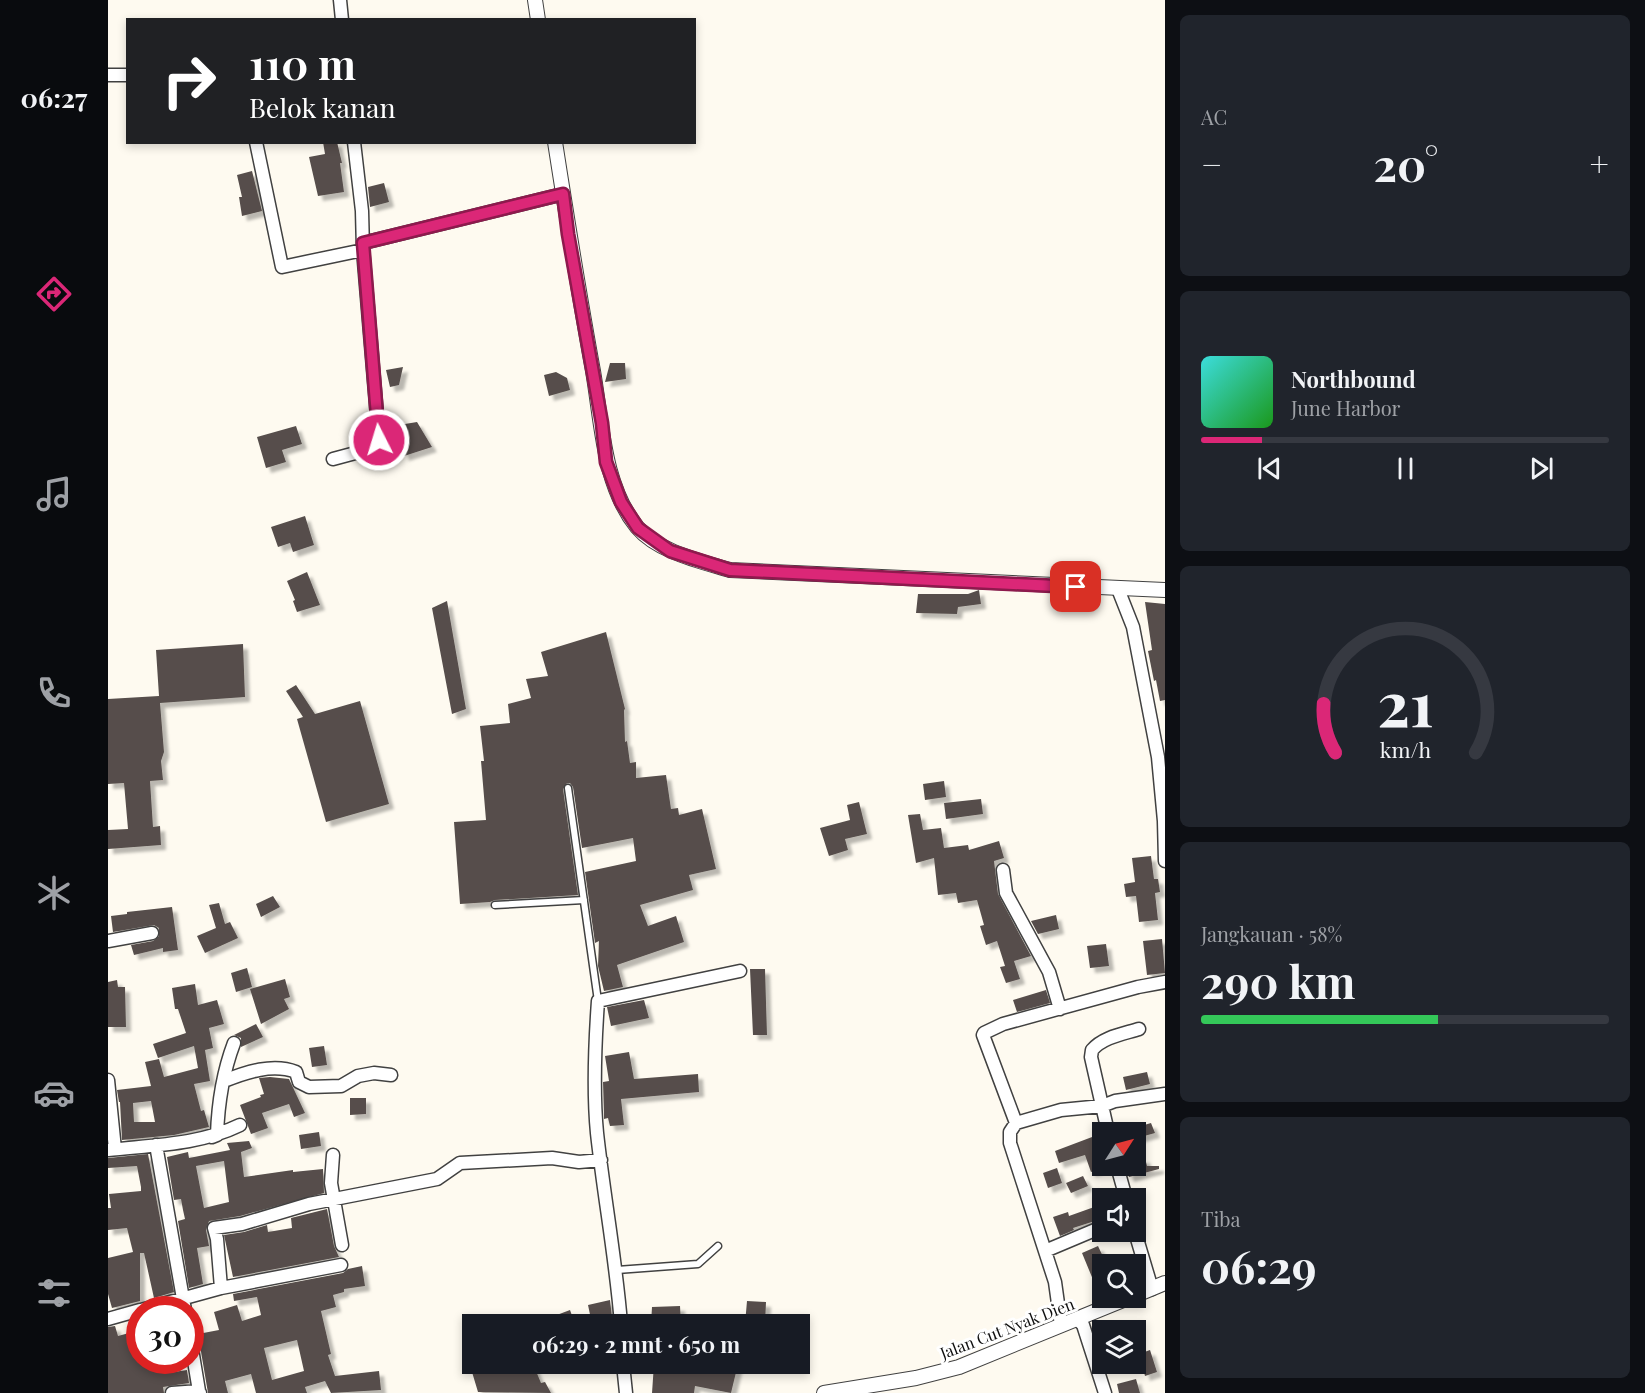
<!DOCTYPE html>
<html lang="id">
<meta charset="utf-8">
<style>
body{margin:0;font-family:"Playfair Display",serif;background:#20242c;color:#f1f3f6;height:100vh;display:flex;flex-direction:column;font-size:22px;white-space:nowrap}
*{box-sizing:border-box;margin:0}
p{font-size:20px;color:#9ea1a6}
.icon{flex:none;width:33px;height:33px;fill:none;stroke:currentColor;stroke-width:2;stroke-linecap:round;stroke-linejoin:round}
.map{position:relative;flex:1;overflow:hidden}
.panel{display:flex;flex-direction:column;gap:15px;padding:15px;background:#0d0f14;width:480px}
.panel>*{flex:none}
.hud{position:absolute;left:18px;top:18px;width:570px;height:126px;border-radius:0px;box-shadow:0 3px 9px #0003;background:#202124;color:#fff;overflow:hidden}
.needle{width:39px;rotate:54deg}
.buttons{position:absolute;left:984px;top:1122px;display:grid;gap:12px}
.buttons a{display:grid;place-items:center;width:54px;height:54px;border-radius:0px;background:#171b24;box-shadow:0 3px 9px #0003;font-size:30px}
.speed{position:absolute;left:18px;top:1296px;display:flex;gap:12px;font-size:30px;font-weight:700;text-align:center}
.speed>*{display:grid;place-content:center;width:78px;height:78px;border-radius:50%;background:#171b24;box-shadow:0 3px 9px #0003;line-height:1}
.speed .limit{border:9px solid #d22;background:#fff;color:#111}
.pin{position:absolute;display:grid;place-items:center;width:51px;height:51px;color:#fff;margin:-26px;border-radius:12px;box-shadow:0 3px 9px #0006}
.me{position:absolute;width:66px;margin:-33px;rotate:355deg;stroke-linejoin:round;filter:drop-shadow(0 0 4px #0008)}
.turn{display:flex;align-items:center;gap:21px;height:126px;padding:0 24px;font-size:27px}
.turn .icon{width:78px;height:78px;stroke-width:2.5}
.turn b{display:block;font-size:42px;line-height:51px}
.big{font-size:45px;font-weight:700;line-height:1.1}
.panel .card{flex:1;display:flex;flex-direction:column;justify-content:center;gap:9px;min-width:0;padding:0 21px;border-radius:9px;background:#20242c}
.panel .dial{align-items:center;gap:0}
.dial svg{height:156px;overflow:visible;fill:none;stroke:#363941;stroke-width:7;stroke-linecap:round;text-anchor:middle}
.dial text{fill:#f1f3f6;stroke:none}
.song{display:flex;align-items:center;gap:18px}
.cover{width:72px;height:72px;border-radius:9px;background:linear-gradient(135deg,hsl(180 70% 55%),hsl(120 70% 35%))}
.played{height:6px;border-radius:3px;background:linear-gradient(90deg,#db2777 15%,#363941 15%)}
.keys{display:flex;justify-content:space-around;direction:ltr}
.heat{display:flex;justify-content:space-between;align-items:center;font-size:33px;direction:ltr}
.charge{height:9px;border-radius:4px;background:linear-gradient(90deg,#34c759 58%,#363941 0)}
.trip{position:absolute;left:354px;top:1314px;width:348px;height:60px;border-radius:0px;background:#171b24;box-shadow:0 3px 9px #0003;font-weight:700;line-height:60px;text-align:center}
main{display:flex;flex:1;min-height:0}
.tab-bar{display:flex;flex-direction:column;width:108px;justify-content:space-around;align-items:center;background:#090b0e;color:#9ea1a6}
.tab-bar .icon{width:42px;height:42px}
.tab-bar .current{color:#db2777}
.tab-bar b{font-size:27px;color:#f1f3f6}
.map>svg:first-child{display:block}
</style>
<main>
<nav class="tab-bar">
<b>06:27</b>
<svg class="icon current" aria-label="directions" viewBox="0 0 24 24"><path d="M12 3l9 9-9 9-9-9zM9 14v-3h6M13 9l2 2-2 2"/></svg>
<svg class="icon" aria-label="music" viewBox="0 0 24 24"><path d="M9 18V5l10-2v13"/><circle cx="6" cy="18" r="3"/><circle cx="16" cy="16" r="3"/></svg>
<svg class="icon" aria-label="phone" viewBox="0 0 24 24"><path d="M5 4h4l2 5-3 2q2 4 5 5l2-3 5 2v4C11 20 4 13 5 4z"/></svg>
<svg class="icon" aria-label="climate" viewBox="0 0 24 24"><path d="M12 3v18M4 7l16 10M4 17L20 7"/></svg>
<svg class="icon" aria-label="car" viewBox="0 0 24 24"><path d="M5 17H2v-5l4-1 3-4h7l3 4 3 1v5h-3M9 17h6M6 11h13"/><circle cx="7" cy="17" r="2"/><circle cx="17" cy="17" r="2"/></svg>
<svg class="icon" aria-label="filters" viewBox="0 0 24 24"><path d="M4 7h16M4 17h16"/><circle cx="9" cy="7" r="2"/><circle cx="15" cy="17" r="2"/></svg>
</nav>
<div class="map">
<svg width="1057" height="1393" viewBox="0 0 1057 1393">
<defs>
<filter id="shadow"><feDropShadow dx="5" dy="5" stdDeviation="1.5" flood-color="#0004"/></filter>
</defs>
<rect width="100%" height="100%" fill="#fefaf0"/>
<path fill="#564e4b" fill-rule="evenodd" filter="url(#shadow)" d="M215 142H229L234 163H232L236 192 210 196 201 157 217 154Z
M144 171 154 211 134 216 131 197H134L129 175Z
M276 183 281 202 262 207 260 187Z
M502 363H517L518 379 497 382Z
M295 367 291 385 282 387 278 370Z
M448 372 459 378 462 390 441 396 436 375Z
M309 422 324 447 296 456 292 438 289 437 285 426Z
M188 426 194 444 174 450 178 462 158 468 149 437Z
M197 516 206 545 185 552 182 543 170 547 163 527Z
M199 572 212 605 189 612 185 601 187 600 179 581Z
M871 590 873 604 850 607 849 614 808 613 810 594H860Z
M339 601 358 709 344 714 324 608Z
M1037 602 1057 604V700L1052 701 1048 680 1046 681 1040 651 1044 650Z
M498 632 517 709 516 710 517 742 519 741 522 763 528 762V778L558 775 563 809 570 808 571 815 594 809 608 869 581 875 585 890 532 905 540 926 568 916 576 942 509 965 515 987 496 991 490 966 491 941 487 943 477 872 528 861 525 838 474 848 465 787 462 783H459L455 789 470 895 387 900 382 902 352 904 346 822 378 820 373 761H376L372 726 402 723 400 704 423 698 418 679 440 676 433 652Z
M135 644 137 697 52 703 56 752 53 761 55 780 42 781 45 827 52 826 53 845 0 849V830L20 829 16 783 0 784V699L51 696 48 650Z
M188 685 207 714 252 701 281 804 218 822 189 719 195 717 178 691Z
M836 781 838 797 817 800 815 784Z
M873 799 875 814 838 819 836 803Z
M751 802 759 834 737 839 740 850 721 856 712 828 742 820 739 805Z
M812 814 815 830 833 828 836 848 860 845 861 850 891 841 896 858 886 861 890 894 923 956 906 961 912 979 898 983 892 967 897 966 889 941 878 945 872 926 876 925 869 900 850 903 848 893 830 895 826 858 808 863 800 815Z
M1043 856 1046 879H1050L1052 892 1047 893 1050 920 1031 922 1028 896 1018 897 1016 884 1027 882 1024 858Z
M165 896 172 907 153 917 148 904Z
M111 903 117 924 122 922 130 938 97 953 89 936 108 928 101 905Z
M64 907 70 950 55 952V948L26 955 23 945 45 941 51 936V928L46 925 5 932 3 916 19 914V912Z
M948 915 951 929 930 934 923 921Z
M1054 939 1057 973 1039 975 1035 941Z
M998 944 1001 966 982 968 979 946Z
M139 968 144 987 128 992 123 973Z
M642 969H657L659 1035H645Z
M177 979 182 997 176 999 181 1009 153 1024 142 989Z
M9 980 10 987H17L18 1027H0V982Z
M87 984 90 1005 109 1000 116 1024 101 1028 105 1048 97 1050 102 1081 86 1084 93 1111 96 1110 101 1127 66 1135 14 1140 12 1102H11L9 1090 43 1086 37 1062 51 1059 56 1077 90 1068 86 1046 50 1058 45 1044 78 1033 70 1009H67L64 988ZM43 1101 47 1122H26L25 1103Z
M938 990 942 1003 909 1012 905 1000Z
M536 1000 541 1018 503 1026 499 1007Z
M148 1024 155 1037 133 1047V1038L126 1035Z
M216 1046 219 1065 204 1067 201 1048Z
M521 1052 526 1079 590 1074 591 1092 513 1099 516 1125 502 1126 500 1118 496 1119V1117L495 1082 501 1081 497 1056Z
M1039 1072 1042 1084 1018 1090 1015 1077Z
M162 1077 181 1079 197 1113 186 1117 181 1104 154 1113 160 1128 143 1134 132 1105 153 1097 152 1095 156 1094 151 1078Z
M242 1098H258V1114L242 1115Z
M1043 1123 1047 1133 1029 1138 1026 1128Z
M211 1132 213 1146 193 1149 191 1135Z
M992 1134 994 1138V1168L983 1172 977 1155 951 1163 947 1151Z
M141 1141 144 1148 133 1152 136 1177 185 1170V1172L215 1169 216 1193 132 1216 101 1221 98 1230 101 1246 89 1248 95 1284 81 1288 70 1221 77 1219 75 1210 73 1199 66 1200 59 1157 80 1152 81 1158 122 1150 119 1143ZM116 1161 121 1202 96 1208 88 1166Z
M40 1154 66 1292 46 1298 36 1253H32V1301L4 1308 0 1294V1258L25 1252 19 1228 0 1230V1208H3L1 1194 33 1191V1187L29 1166 0 1168V1158Z
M1037 1158 1039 1166H1051V1169L1021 1177 1017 1166H1028V1160Z
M949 1168 954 1183 940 1188 935 1173Z
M975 1176 980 1186 963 1193 958 1183Z
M989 1206 993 1219 965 1228 966 1230 952 1236 945 1217 960 1212 961 1216Z
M219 1209 226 1246 231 1257 125 1277 116 1235 136 1232 159 1225 160 1232 184 1228 183 1218Z
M990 1246 998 1263 994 1264V1278L986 1282 974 1253Z
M254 1266 257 1286 236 1289V1292L225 1295 228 1307 213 1311 223 1354 220 1355 227 1376 271 1371 273 1390 223 1393 217 1381 197 1387 199 1393H148L143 1374 117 1381 120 1393H100L90 1334 111 1330 106 1312 129 1305 134 1321 153 1315 149 1297 126 1301 125 1294 235 1273 240 1269ZM189 1340 196 1371 164 1380 156 1348Z
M502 1300 504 1318 484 1324 480 1305Z
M639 1301 658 1302 657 1324H637Z
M572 1306 573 1324H543L544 1307Z
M462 1310 467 1324H425Z
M7 1326 10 1336 32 1330V1360H56L59 1373 79 1370 81 1383 55 1387 56 1393H0V1327Z
M1042 1350 1049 1372 1037 1376 1031 1354Z
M365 1364H409L411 1367 425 1364 433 1383 437 1382 443 1393 370 1392 364 1372 367 1371Z
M546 1364H560V1366L608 1371 610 1364H630L623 1393 587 1386 586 1393H544Z
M1028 1379 1032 1393H1011L1009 1384Z"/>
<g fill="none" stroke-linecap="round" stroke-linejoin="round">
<defs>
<path id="service" d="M460 788 490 1001
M387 905 476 900
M509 1270 590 1264 610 1246"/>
<path id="minor" d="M232 0 234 20
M0 75H20
M148 142 174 267 255 250
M255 243 455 194
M225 459 266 448 271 440 255 250 254 211 246 142
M1010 589 1025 627 1050 757 1056 821 1057 861
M895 870 898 893 941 972 952 1009
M0 941 44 933
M0 1080 7 1149
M116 1081C138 1072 165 1063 188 1072L191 1082 201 1087 233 1086 250 1076 266 1073 283 1075
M908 1123 875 1035 876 1033 895 1024 1030 987 1057 982
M1000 1132 983 1057 984 1050C995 1037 1015 1034 1031 1029
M104 1137 109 1135C110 1105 115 1072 126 1043
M48 1145 77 1310
M0 1150C45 1145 91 1145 132 1125
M225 1155 223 1183 234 1245
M1009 1166 1018 1198
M1027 1232 1044 1289
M937 1251 994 1227
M113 1288 233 1265
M33 1310 113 1288 109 1239 106 1228 134 1224 201 1204 329 1179 352 1163 444 1158 471 1162 493 1160
M0 1319 32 1310
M969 1319 975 1325 997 1393
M513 1324C508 1260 496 1197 489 1133 485 1092 487 1043 490 1001L632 971
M953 1325 947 1282 902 1143V1132L908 1123 953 1110 994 1106 1007 1101 1057 1094
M82 1337 91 1391
M515 1364 518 1393
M64 1393 91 1391 92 1393"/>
<path id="tertiary" d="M427 0 430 20
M447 142C459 219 471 295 485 371 494 423 495 485 529 527 550 552 592 561 622 570L1057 590
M1028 1295 1057 1283
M716 1393 808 1378 851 1367 1020 1298"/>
</defs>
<use href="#service" stroke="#414141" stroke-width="9"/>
<use href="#minor" stroke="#414141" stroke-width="15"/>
<use href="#tertiary" stroke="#414141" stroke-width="16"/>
<use href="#service" stroke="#fff" stroke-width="6"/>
<use href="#minor" stroke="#fff" stroke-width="12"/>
<use href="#tertiary" stroke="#fff" stroke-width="14"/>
</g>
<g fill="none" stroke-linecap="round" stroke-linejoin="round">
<defs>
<path id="route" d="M271 440 255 243 455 194 460 234 494 423 498 462 513 502 530 528 562 551 622 570 968 587"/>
</defs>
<use href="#route" stroke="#8e194d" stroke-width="15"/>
<use href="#route" stroke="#db2777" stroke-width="10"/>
</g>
<g text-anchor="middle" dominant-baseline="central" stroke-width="6" stroke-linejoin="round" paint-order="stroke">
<g font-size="16" fill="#0e0e0e" stroke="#fff">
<text transform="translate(899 1328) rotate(-21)">Jalan Cut Nyak Dien</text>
</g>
</g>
</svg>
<div class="buttons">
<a><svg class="needle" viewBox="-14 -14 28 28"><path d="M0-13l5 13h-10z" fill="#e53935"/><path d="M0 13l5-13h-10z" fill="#9ea1a6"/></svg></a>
<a><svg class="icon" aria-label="sound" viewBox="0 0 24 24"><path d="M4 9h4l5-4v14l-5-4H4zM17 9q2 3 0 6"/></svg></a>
<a><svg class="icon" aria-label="search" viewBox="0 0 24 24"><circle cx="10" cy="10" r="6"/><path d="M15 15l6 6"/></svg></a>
<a><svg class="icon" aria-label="layers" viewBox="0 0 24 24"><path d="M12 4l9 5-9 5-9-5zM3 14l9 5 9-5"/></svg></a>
</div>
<div class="speed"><div class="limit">30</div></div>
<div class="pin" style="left:968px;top:587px;background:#d93025"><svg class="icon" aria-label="arrive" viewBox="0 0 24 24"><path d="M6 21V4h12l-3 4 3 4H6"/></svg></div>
<svg class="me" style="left:271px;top:440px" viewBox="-20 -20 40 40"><circle r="17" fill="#db2777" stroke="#fff" stroke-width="3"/><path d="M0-11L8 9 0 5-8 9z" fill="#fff"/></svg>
<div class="trip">06:29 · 2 mnt · 650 m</div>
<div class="hud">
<div class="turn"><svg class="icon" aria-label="right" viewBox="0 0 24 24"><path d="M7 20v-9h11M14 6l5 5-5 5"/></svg><div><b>110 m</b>Belok kanan</div></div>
</div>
</div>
<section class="panel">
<div class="card"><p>AC</p>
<div class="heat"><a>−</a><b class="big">20°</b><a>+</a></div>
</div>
<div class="card">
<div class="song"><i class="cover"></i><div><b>Northbound</b><p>June Harbor</p></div></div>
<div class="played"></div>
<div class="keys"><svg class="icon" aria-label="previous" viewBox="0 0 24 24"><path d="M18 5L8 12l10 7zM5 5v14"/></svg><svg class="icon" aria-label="pause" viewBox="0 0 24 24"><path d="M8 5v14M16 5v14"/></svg><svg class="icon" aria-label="next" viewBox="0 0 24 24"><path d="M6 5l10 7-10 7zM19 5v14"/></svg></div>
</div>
<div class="card dial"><svg viewBox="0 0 100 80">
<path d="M14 69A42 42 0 1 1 86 69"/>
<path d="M14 69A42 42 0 0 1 8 44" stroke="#db2777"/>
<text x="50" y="56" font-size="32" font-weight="700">21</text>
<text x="50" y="72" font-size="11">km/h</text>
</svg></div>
<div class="card"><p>Jangkauan · 58%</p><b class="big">290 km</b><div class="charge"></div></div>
<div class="card"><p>Tiba</p><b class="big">06:29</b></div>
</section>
</main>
